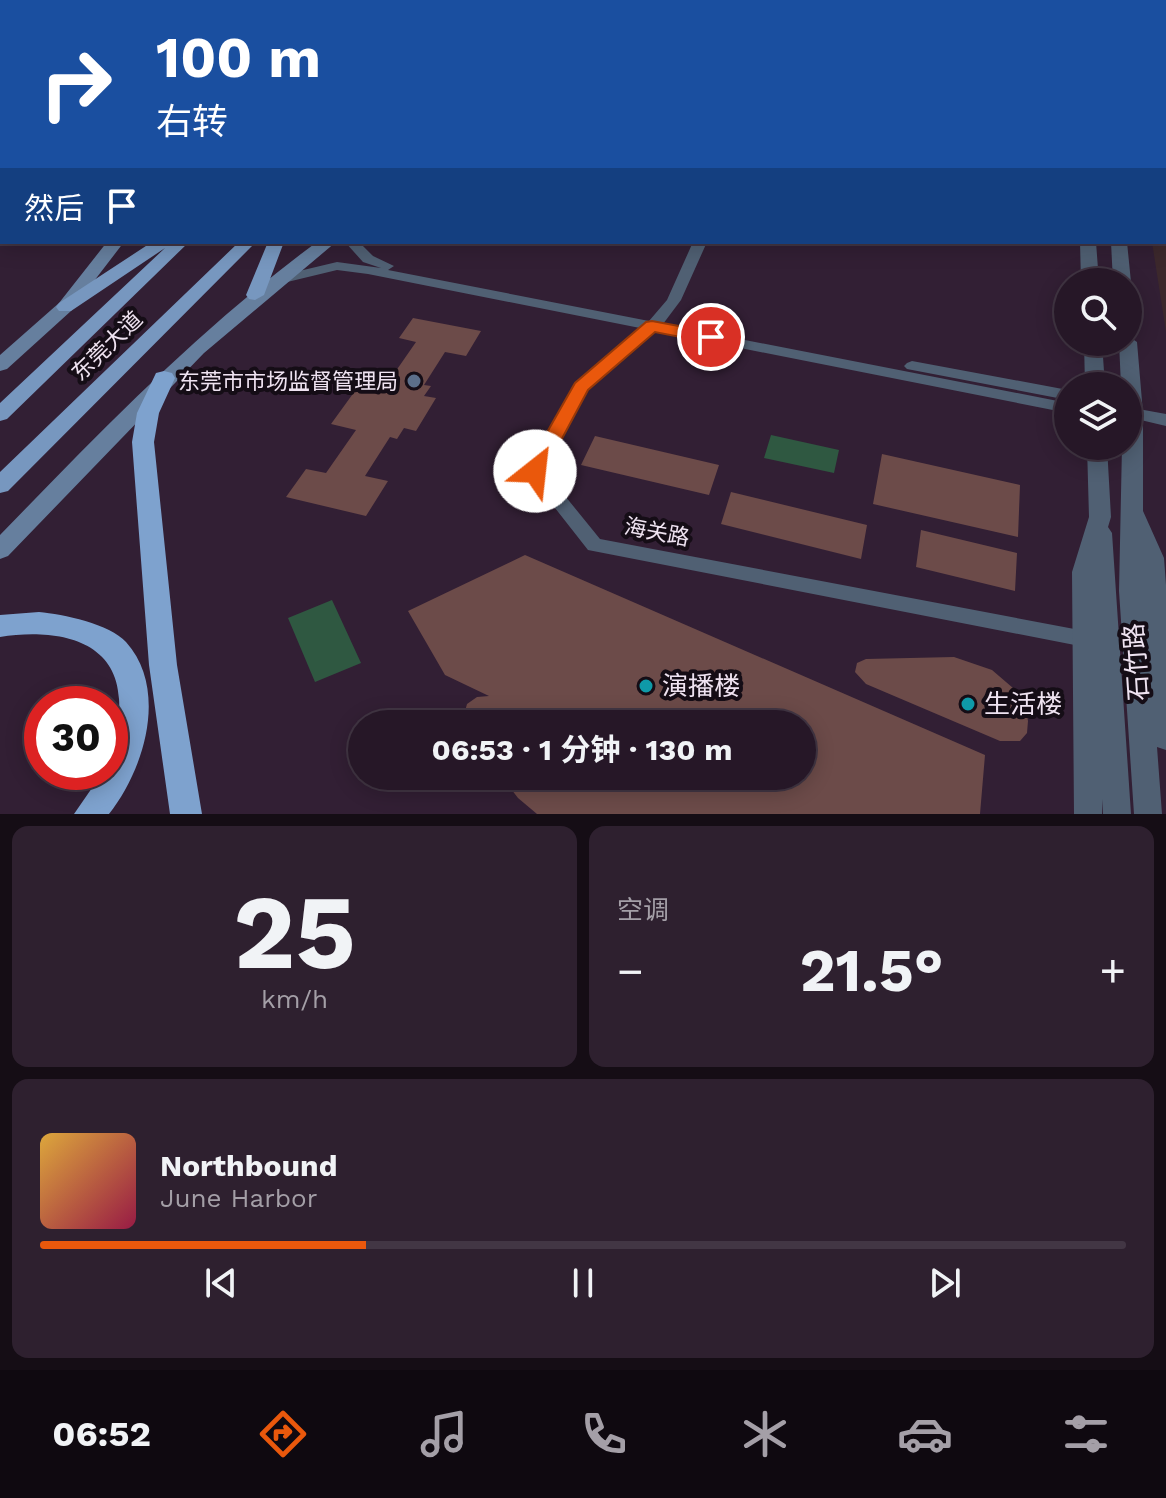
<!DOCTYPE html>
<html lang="zh">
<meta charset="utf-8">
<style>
body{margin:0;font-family:"Work Sans","Noto Sans SC",sans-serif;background:#2e202f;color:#f1f3f6;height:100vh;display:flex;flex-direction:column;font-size:30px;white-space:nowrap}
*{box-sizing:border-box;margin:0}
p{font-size:26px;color:#a49fa7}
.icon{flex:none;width:44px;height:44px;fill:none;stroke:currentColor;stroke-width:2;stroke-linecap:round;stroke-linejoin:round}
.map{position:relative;height:814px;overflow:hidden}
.details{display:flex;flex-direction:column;gap:12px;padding:12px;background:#150d15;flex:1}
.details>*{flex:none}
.top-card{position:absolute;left:0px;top:0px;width:1166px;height:244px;box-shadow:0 4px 20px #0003,0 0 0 2px #423644;background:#1a4fa0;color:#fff;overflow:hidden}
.fabs{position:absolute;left:1054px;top:268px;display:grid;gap:16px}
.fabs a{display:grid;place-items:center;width:88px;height:88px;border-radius:50%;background:#261727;box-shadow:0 4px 20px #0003,0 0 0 2px #423644;font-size:40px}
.speed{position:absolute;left:24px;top:686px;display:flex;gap:16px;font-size:40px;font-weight:700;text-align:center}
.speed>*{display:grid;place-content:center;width:104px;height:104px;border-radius:50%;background:#261727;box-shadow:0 4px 20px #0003,0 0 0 2px #423644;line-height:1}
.speed .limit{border:12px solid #d22;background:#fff;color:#111}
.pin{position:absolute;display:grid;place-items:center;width:68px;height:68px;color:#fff;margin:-34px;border:4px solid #fff;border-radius:50%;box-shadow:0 2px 8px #0007}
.me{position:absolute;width:88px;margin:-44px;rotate:29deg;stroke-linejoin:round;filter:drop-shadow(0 0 6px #0008)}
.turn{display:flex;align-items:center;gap:28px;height:168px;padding:0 24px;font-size:36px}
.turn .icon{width:104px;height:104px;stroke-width:2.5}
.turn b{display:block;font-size:56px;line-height:68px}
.then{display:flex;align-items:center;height:76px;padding:0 24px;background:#0003;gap:16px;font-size:30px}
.big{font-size:60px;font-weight:700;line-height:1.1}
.details .tile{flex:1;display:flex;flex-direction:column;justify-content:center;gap:12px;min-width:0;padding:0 28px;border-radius:16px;background:#2e202f}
.details .dial{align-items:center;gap:0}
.dial b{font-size:104px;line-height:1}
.song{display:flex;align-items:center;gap:24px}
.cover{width:96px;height:96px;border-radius:12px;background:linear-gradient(135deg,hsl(40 70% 55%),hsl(340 70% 35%))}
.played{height:8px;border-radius:4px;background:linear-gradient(90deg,#ea580c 30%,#423644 30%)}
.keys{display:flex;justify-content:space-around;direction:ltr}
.heat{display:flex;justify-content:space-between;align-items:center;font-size:44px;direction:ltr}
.details .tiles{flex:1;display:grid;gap:12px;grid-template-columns:1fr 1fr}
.tile:last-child{grid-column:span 2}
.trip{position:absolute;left:348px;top:710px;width:468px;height:80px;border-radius:40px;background:#261727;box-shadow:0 4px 20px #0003,0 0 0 2px #423644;font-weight:700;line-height:80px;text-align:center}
.tab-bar{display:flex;height:128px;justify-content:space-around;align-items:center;background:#0f0910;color:#a49fa7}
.tab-bar .icon{width:56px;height:56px}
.tab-bar .on{color:#ea580c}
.tab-bar b{font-size:36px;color:#f1f3f6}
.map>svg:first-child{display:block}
</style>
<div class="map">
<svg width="1166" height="814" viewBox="0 0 1166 814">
<rect width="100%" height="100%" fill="#321f34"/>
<path fill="#3c282c" d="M1164 176H1166V332L1152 242H1164Z"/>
<path fill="#2f5841" d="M771 435 839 450 834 473 764 458Z
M332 600 361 663 315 682 288 618Z"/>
<path fill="#6c4b49" d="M413 318 481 331 466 356 445 352 424 385 431 386 424 396 436 398 416 431 404 428 397 439 390 437 365 476 388 481 366 516 286 497 306 469 326 473 356 430 331 424 368 373 391 378 416 342 399 338Z
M595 436 719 465 709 495 581 465Z
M882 454 1020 485 1018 537 873 504Z
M731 492 867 525 861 559 721 524Z
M921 530 1017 553 1015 591 916 567Z
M525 555 985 755 980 814H537L518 798 501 776H802V724H469L464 715 467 704 477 697 489 696 445 675 408 611Z
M954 657 992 670 1013 688 1026 710 1028 721 1027 733 1020 741H1000L866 684 855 672 857 663 866 659Z"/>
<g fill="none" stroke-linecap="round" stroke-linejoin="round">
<path fill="#506073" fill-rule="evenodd" d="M345 242H359L373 256 394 266 388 270 649 321 667 300 693 242H707L681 300 663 324 1068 403V413L655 331 587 390 544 470 600 539 1085 631 1092 633 1095 639 1092 645 1085 647 588 550 526 471 575 383 640 328 368 274 337 270 279 284 272 280 274 277 337 262 381 268 363 262Z
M912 361 1068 390V400L907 369 904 366 907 363Z
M1133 408 1166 414V426L1128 417V409Z"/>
<path fill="#506073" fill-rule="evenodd" d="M1094 0H1106V2H1094Z
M1116 0H1128V2H1116Z
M1164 151H1166V159H1164Z
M1080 242H1096L1099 282H1081Z
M1111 242H1127L1131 282 1128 286V282H1113Z
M1128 336 1137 342 1143 413V511L1164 558 1166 585V750L1157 747 1162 814H1134L1119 591 1122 446H1128V386H1121L1119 342H1128Z
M1084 342H1102L1105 386H1085Z
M1087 446H1107L1111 517 1108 527 1112 533 1131 814H1103L1102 799V814H1074L1072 572 1089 517Z"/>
<path fill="#667f9e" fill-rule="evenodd" d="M6 0H30L32 2H8Z
M388 0H401L386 2Z
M551 0H563L550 2Z
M107 242H124L71 311 7 369 0 371V355L59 303Z
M317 242H336L204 353 8 556 0 559V535C101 431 200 328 317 242Z"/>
<path fill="#7797bf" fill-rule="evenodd" d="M441 0H453L439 2Z
M486 0H498L484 2Z
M152 242H189L7 419 0 421V403L165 248 71 311H59L56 307 59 303Z
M239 242H256L8 491 0 493V472Z
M268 242H284L264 295 255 300 249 299 246 295Z"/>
<path fill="#7ea2ce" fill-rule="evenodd" d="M164 371 172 373 175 378 159 413 154 442 177 665 202 814H170L149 665 132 442 137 413 156 373Z
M39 612C63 614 110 624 126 642 169 690 144 770 109 814H74L103 772H110C110 747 121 724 119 699 116 636 50 629 0 637V615Z"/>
</g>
<path fill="#ea580c" stroke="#983908" stroke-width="2" d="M652 321 711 332 719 337 711 343 655 332 588 390 542 476H528L525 471 575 383 646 322Z"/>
<circle fill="#5c6f8a" stroke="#150d16" stroke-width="3" cx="414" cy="381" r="8"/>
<g fill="#0f9aa8" stroke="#150d16" stroke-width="3">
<circle cx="646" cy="686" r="8"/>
<circle cx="968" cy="704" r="8"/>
</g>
<g text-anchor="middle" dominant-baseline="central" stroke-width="8" stroke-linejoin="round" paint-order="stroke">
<g font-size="22" fill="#efe3f1" stroke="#150d16">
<text transform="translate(107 346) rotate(-44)">东莞大道</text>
<text transform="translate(657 532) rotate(11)">海关路</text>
</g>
<g font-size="22" fill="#efe3f1" stroke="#150d16" text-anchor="end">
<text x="398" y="381">东莞市市场监督管理局</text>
</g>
<g font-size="26" fill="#efe3f1" stroke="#150d16">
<text transform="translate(1136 662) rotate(-94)">石竹路</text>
</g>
<g font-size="26" fill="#efe3f1" stroke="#150d16" text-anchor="start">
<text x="662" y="686">演播楼</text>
<text x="984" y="704">生活楼</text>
</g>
</g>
</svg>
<div class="fabs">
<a><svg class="icon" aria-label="search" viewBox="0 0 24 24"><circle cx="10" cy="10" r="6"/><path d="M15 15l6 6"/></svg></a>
<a><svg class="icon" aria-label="layers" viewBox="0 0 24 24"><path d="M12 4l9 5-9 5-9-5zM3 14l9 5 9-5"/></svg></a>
</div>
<div class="speed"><div class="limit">30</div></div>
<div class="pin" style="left:711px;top:337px;background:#d93025"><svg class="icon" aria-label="arrive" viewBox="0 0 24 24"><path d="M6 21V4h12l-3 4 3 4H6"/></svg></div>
<svg class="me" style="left:535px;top:471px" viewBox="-20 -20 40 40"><circle r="19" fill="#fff"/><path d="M0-13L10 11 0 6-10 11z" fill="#ea580c"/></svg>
<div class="trip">06:53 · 1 分钟 · 130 m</div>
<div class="top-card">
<div class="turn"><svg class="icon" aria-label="right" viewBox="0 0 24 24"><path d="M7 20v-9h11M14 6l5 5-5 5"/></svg><div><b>100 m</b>右转</div></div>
<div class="then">然后<svg class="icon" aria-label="arrive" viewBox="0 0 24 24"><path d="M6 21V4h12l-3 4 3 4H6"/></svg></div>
</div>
</div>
<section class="details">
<div class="tiles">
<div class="tile dial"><b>25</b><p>km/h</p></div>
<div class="tile"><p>空调</p>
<div class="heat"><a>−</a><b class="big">21.5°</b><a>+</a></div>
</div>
<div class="tile">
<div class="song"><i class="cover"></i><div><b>Northbound</b><p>June Harbor</p></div></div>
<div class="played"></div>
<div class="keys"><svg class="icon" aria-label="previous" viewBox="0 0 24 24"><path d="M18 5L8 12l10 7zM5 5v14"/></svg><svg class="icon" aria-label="pause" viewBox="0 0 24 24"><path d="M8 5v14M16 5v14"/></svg><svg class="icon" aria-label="next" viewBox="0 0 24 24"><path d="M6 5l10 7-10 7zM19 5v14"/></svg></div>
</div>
</div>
</section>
<nav class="tab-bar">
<b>06:52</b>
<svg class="icon on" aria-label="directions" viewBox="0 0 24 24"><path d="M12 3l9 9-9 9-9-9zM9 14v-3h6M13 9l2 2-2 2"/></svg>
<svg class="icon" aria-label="music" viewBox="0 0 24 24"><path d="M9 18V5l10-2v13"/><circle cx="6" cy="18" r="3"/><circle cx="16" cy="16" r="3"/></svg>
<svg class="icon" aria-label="phone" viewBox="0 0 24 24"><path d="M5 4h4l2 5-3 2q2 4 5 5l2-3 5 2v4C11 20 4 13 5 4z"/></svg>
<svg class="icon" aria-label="climate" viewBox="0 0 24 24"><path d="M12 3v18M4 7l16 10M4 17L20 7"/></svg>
<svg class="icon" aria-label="car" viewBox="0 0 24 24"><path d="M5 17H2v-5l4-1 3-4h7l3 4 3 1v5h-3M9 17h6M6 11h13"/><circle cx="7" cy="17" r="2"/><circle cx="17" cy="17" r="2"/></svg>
<svg class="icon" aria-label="filters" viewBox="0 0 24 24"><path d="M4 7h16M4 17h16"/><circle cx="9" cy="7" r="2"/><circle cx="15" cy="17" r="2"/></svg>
</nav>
